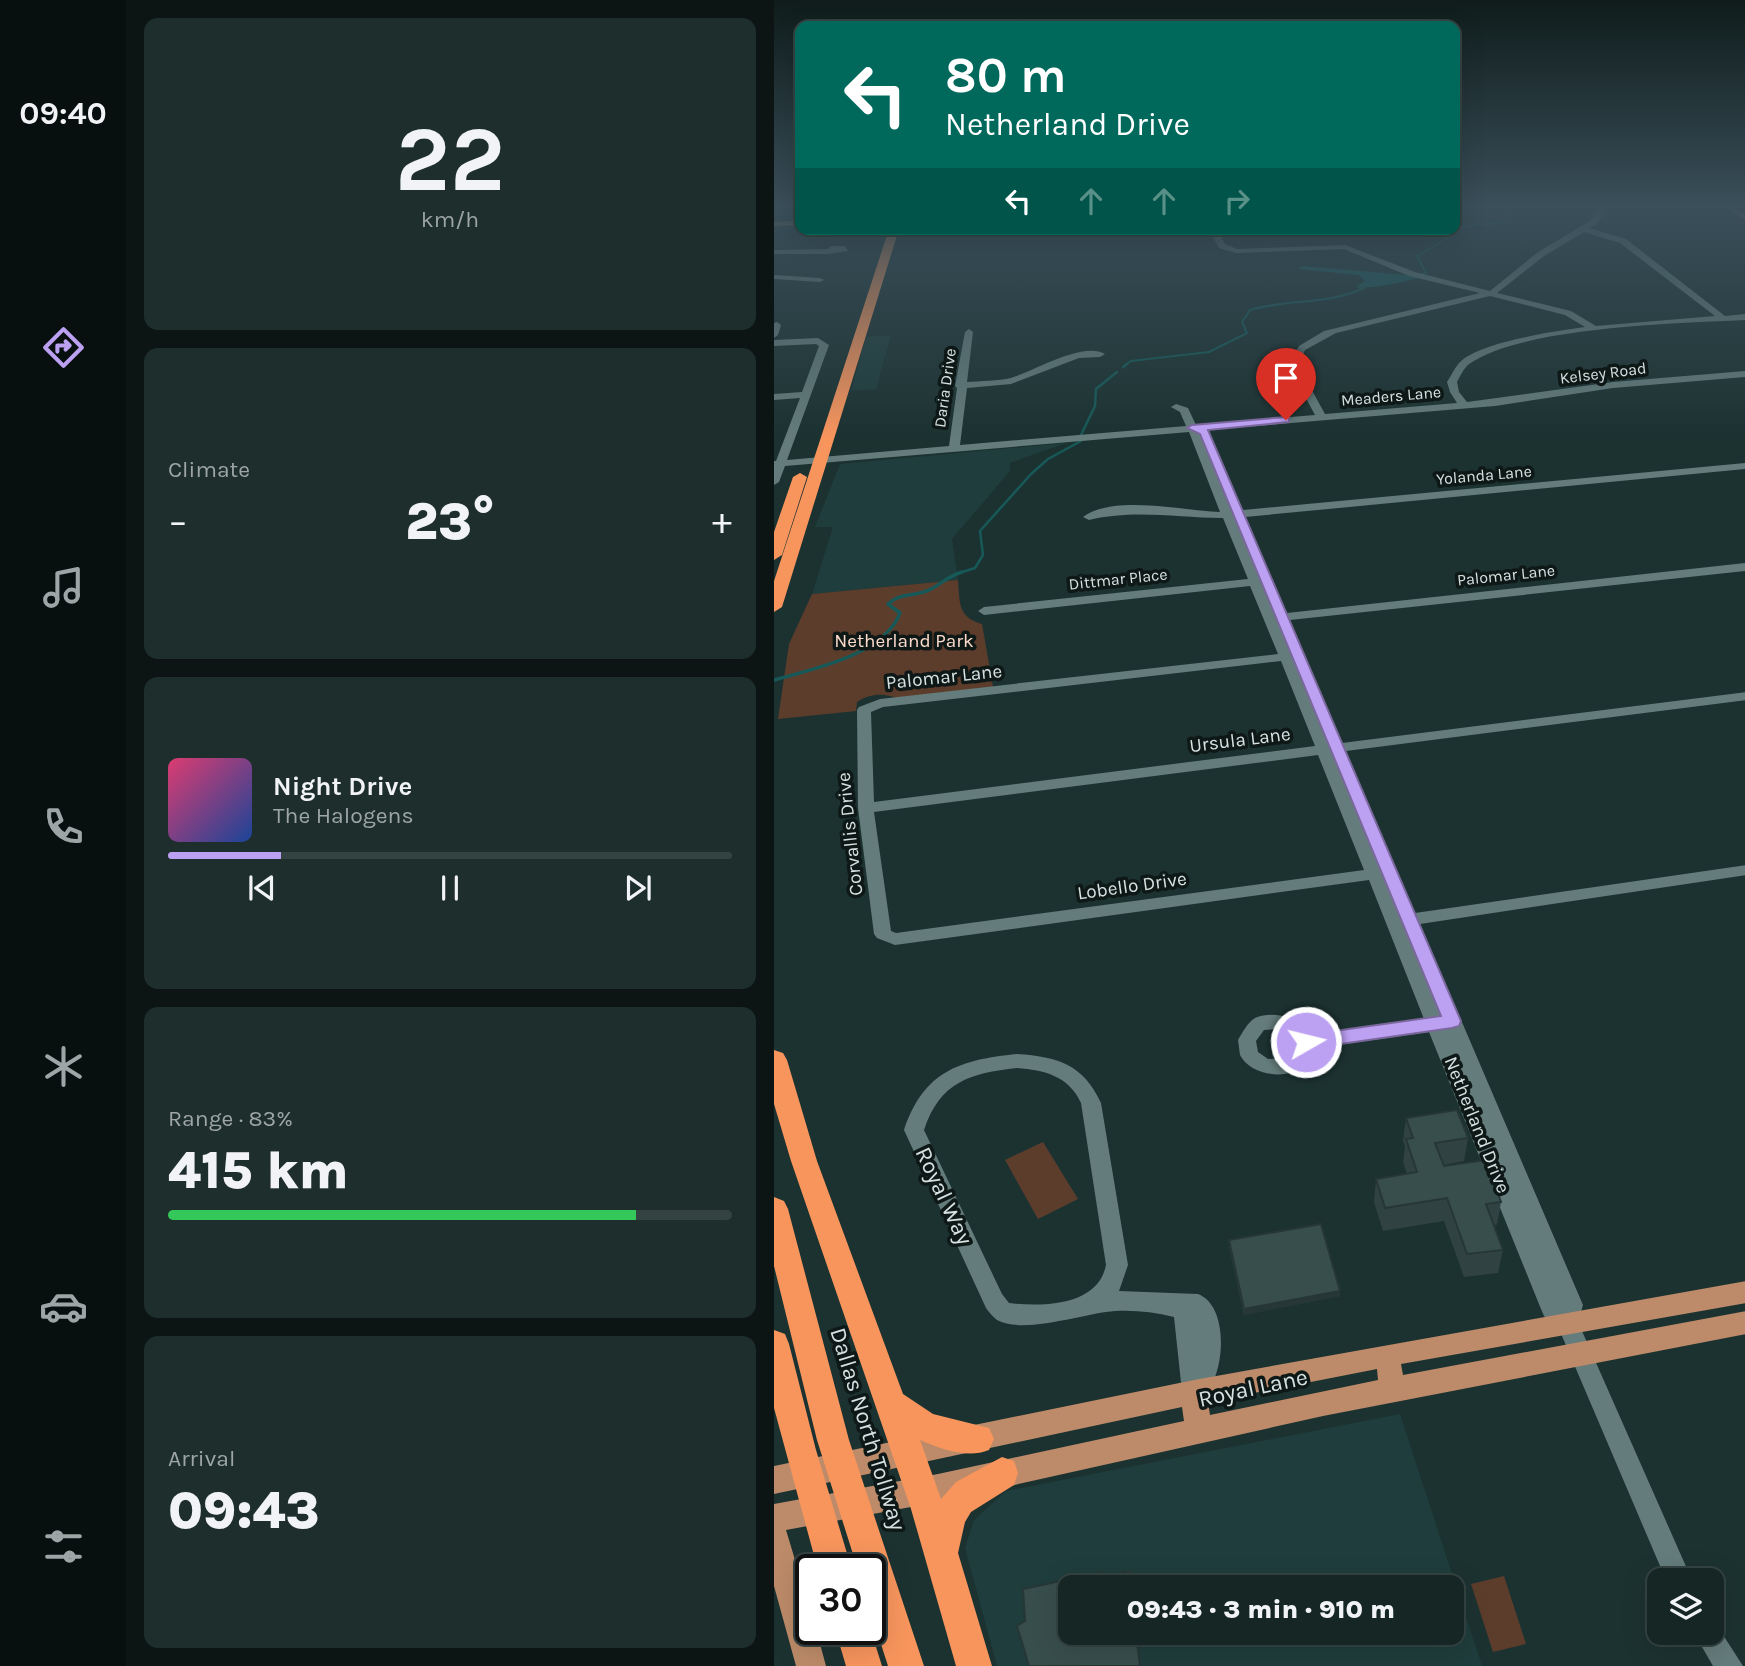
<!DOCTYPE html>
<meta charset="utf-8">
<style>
body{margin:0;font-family:Karla,sans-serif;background:#1e2e2d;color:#f1f3f6;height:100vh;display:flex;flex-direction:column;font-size:26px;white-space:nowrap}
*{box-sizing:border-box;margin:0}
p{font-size:23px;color:#9da5a7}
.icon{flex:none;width:38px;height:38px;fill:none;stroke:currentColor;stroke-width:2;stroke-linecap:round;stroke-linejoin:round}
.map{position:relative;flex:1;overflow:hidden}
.side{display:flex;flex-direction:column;gap:18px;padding:18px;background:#0c1514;width:648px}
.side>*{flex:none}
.hud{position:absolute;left:21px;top:21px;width:665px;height:214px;border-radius:14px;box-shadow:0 7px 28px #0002,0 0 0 2px #344342;background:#00695c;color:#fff;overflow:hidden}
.tools{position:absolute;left:873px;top:1568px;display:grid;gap:14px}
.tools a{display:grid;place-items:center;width:77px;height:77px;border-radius:14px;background:#152625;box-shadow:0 7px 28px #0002,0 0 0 2px #344342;font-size:35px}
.speed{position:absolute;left:21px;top:1554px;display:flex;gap:14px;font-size:35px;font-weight:700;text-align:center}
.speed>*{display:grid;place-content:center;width:91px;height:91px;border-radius:50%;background:#152625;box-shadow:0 7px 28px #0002,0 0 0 2px #344342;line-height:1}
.speed .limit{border:4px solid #111;border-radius:10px;background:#fff;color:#111}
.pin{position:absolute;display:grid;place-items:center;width:60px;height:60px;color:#fff;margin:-72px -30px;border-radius:50% 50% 50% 0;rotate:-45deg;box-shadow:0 0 7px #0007}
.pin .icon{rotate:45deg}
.me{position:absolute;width:77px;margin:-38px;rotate:82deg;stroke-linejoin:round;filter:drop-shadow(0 0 5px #0008)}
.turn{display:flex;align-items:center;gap:24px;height:147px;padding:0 35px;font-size:32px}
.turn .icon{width:91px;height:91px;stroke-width:2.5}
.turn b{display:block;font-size:49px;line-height:60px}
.lanes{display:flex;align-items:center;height:66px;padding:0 35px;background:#0003;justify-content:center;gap:35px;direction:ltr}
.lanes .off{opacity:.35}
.big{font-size:52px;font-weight:800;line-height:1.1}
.side .widget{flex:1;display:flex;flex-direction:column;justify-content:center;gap:10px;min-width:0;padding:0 24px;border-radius:14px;background:#1e2e2d}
.side .dial{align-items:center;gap:0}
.dial b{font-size:91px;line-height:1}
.song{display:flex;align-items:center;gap:21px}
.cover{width:84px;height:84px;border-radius:10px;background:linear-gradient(135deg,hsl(340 70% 55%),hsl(220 70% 35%))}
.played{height:7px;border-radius:4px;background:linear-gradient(90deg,#bca0f2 20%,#344342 20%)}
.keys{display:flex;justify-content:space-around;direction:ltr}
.heat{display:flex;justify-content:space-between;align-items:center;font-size:38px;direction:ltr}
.charge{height:10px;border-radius:5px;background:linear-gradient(90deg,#34c759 83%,#344342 0)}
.trip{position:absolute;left:284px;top:1575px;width:406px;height:70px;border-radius:14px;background:#152625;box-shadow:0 7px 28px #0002,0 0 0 2px #344342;font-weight:800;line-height:70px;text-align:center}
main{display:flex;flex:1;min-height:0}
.dock{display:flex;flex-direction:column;width:126px;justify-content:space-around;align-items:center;background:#080f0f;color:#9da5a7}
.dock .icon{width:49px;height:49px}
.dock .current{color:#bca0f2}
.dock b{font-size:32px;color:#f1f3f6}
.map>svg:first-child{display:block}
</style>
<main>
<nav class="dock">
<b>09:40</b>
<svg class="icon current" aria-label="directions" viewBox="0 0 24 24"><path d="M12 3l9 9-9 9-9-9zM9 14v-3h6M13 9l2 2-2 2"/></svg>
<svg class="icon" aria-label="music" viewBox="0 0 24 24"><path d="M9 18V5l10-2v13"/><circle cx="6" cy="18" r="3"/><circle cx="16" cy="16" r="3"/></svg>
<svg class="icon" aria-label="phone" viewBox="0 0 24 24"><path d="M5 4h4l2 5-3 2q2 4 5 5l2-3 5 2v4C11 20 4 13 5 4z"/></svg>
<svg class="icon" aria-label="climate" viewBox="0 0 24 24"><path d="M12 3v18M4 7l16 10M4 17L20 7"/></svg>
<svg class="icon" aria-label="car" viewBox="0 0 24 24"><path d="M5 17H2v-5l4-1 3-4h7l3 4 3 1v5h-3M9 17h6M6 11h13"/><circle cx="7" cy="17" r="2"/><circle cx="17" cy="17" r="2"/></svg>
<svg class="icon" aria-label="filters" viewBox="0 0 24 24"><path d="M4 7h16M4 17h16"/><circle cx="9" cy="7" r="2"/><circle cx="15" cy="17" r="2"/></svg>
</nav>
<section class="side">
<div class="widget dial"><b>22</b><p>km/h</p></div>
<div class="widget"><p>Climate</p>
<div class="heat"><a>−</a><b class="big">23°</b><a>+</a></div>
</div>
<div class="widget">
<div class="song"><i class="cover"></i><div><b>Night Drive</b><p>The Halogens</p></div></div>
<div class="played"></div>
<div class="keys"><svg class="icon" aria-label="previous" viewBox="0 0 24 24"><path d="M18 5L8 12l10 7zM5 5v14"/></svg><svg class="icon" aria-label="pause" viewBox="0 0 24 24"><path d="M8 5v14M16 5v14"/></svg><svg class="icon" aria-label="next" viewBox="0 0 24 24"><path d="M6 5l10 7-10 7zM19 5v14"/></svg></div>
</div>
<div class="widget"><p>Range · 83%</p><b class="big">415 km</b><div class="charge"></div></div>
<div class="widget"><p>Arrival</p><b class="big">09:43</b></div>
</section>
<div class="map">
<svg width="972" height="1666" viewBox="0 0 972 1666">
<rect width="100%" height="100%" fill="#1c3231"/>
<path fill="#1f3d3c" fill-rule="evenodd" d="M117 335 102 389 77 391 92 337Z
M292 443 236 463V471L178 539 184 580 38 594 59 527H41L66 464Z
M626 1414 708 1666H223L191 1548 200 1520 232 1491ZM296 1587H677V1633H296Z"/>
<path fill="#5c3d2c" d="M184 580C186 602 183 617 208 624L219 687 124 698C109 693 96 693 83 702L82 711 4 719 15 644 38 594Z
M269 1142 304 1199 264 1219 231 1160Z
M730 1576 752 1644 719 1652 697 1584Z"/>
<path fill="#175958" d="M527 266C562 269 596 272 632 275 639 275 645 273 653 275 641 280 594 290 582 287L591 281 585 275 524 269Z"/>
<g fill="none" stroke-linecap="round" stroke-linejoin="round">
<path stroke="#175958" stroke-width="2" d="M644 275 652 273 643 256 672 239 686 227 732 222V211L727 205
M351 365 357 361 435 352 473 333 468 322 476 310C513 299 554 305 590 288"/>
<path stroke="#175958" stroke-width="2.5" d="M349 367 353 364
M307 435 321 406 322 389 343 372
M182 574 201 568 209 555 206 531 257 474 274 459 307 441"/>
<path stroke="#175958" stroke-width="3.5" d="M0 680C39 669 110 655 126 613L114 604C126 592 143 597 157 589 168 583 175 576 188 572"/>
<path fill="#647c7b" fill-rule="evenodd" d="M21 205H26V220L22 222 18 220Z
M822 205H830L831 212 822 225 815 228 852 239 951 316 972 314V320C905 323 747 327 695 364 690 368 686 376 683 382L685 392 693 402 839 382 972 371V377L839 388 721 406 434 430 469 510 972 463V469L471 517 513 613 972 563V571L516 620 568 743 972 692V700L572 751 641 913 972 865V875L646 924 809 1305 804 1322 918 1580H892L785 1329 770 1316 767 1309 655 1032 541 1048C536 1082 480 1082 466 1055L464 1040C468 1033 474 1022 481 1018 500 1010 526 1018 537 1034L650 1019 595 880 121 945 103 938 100 934 84 808 83 710 85 707 106 699 504 654 476 586 210 615 204 611 210 607 474 579 449 518C403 518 361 509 315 520L309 517C340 494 410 511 446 512L415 432 11 466 5 482 0 485V461H2L26 398 0 400V394L28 392 45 346 42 344 0 346V340L44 338 55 345 13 460 175 446 183 388 181 386 191 332 195 329 199 332 193 382C207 381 224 381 237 378 260 371 309 341 331 354L326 357 305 358 237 384 193 388 186 445 412 426 406 412 397 407 402 404 414 408 422 425 541 415 514 365 525 346 550 331 706 293 635 276 570 249 462 253 445 248 435 229H443L451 244 463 249 571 245 641 272 716 291 764 252 816 221 823 212ZM810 232 846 243 941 316 822 326 797 311 723 293 770 256ZM716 296 791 315 811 327C782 331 705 342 685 363 680 369 677 376 673 382L676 392 683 403 551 414 524 365 531 350 562 333ZM507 661 541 746 100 802 97 712 109 707ZM544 755 590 870 122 933 117 931 100 812ZM505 1029 519 1037 522 1050 514 1058 494 1059 484 1052 482 1041 490 1030Z
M57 246H71L74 251 54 254H0V250L54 249Z
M0 275 46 278 50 280 46 282 0 279Z
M3 322 7 325 4 335 0 338V323Z
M243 1054C284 1057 309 1064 327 1103L354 1265 345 1291 424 1294C459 1307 451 1391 420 1403L412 1400 408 1392 400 1317C380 1312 361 1310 341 1311 311 1313 249 1335 223 1320 219 1317 215 1312 212 1308L130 1130C150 1071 185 1060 243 1054ZM243 1068C270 1070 295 1076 307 1103L332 1265C324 1306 269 1307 235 1303L228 1294 150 1130C166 1082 196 1073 243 1068Z
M938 1622 942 1624 969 1666H939L920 1633H938Z"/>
<path fill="#bd8b69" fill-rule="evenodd" d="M947 205H956L972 214V220Z
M26 221V225L0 226V222Z
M972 1281V1303L627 1364 629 1375 972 1311V1334L549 1416 164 1502 12 1530 37 1613V1629H42L52 1666H22L0 1586V1504L164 1474 410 1421 408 1407 0 1494V1466L420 1380ZM603 1369 604 1380 436 1415 434 1402Z"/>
<path fill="#f8955d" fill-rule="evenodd" d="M115 229H125L8 607 0 612V581Z
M26 473 33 477 8 555 0 560V532L19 477Z
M0 1050 9 1053 13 1060 43 1161 129 1394 159 1414 215 1428 220 1439 215 1450C194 1459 167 1449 146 1440L167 1499 182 1482 228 1457 240 1461 244 1473 240 1485 197 1512 191 1522 184 1553 218 1666H182L137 1509 17 1161 0 1104Z
M0 1197 10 1201 14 1209 75 1440 150 1666H114L96 1610V1570H84L43 1440 0 1266Z
M0 1330 11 1334 15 1344 42 1450 78 1570H44L0 1408Z
M96 1628 108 1666H72L61 1629Z"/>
</g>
<path fill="#304342" d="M632 1118 694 1138 690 1161 669 1165 670 1166 727 1202 723 1225H720L729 1250 724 1273 690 1277 670 1221 609 1231 600 1202 602 1179 633 1174 629 1162 631 1146 629 1141Z
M455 1240 566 1296 470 1315 455 1246Z"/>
<path fill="#273736" d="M566 1291V1296L470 1315V1309Z"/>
<path fill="#384e4d" stroke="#273736" stroke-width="2" d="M683 1110 694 1138 661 1143 670 1166 711 1160 727 1202 712 1204 729 1250 693 1254 673 1198 611 1208 602 1179 643 1172 632 1139 639 1138 632 1118Z
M547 1224 566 1291 470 1309 455 1240Z
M356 1571 357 1587H296V1633H362L366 1666H255L243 1626 251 1621 249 1589 329 1572 330 1576Z"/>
<linearGradient id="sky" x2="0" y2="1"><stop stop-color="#0f1c1b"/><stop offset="0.47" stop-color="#3a4f5a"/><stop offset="1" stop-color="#3a4f5a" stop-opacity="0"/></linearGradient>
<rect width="972" height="438" fill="url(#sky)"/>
<path fill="#bca0f2" stroke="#7a689d" stroke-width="2" d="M512 417 515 418V422L434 430 687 1021 685 1026 678 1028 532 1049 525 1047 522 1042 525 1037 532 1035 667 1016 426 434 413 428 418 425Z"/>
<g text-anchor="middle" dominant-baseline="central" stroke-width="7" stroke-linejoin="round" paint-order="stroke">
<g font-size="16" fill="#d5e2e1" stroke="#0e1817">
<text transform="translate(829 373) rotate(-7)">Kelsey Road</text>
<text transform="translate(171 388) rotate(-82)">Daria Drive</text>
<text transform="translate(617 396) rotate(-5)">Meaders Lane</text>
<text transform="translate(710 475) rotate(-5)">Yolanda Lane</text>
<text transform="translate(732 575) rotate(-6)">Palomar Lane</text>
<text transform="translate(344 579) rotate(-6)">Dittmar Place</text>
</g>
<g font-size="19" fill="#fddbca" stroke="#0e1817">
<text x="130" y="641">Netherland Park</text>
</g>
<g font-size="19" fill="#d5e2e1" stroke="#0e1817">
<text transform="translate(170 677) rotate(-6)">Palomar Lane</text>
<text transform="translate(466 740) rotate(-7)">Ursula Lane</text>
<text transform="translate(76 834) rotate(-96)">Corvallis Drive</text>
<text transform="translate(358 886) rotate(-8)">Lobello Drive</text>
<text transform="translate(703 1125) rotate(68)">Netherland Drive</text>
</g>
<g font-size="23" fill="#d5e2e1" stroke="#0e1817">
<text transform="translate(170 1196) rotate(65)">Royal Way</text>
<text transform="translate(479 1388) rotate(-12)">Royal Lane</text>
<text transform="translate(94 1429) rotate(73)">Dallas North Tollway</text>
</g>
</g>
</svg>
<div class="tools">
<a><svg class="icon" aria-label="layers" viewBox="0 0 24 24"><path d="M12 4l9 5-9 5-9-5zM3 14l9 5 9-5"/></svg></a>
</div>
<div class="speed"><div class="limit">30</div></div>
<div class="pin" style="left:512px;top:420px;background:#d93025"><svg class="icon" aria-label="arrive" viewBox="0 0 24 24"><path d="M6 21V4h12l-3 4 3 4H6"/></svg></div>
<svg class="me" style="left:532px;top:1042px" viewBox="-20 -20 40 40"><circle r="17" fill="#bca0f2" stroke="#fff" stroke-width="3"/><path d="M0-11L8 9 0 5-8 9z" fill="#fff"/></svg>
<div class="trip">09:43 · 3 min · 910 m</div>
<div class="hud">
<div class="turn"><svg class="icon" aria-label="left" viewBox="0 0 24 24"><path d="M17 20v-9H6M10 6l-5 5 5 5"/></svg><div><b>80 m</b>Netherland Drive</div></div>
<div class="lanes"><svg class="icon" aria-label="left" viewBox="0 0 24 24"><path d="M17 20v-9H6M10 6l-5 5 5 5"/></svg><svg class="icon off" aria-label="ahead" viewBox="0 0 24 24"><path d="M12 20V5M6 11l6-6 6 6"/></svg><svg class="icon off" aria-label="ahead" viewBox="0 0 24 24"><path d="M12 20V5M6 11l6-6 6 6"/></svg><svg class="icon off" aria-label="right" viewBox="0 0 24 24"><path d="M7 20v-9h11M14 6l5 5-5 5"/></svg></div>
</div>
</div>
</main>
